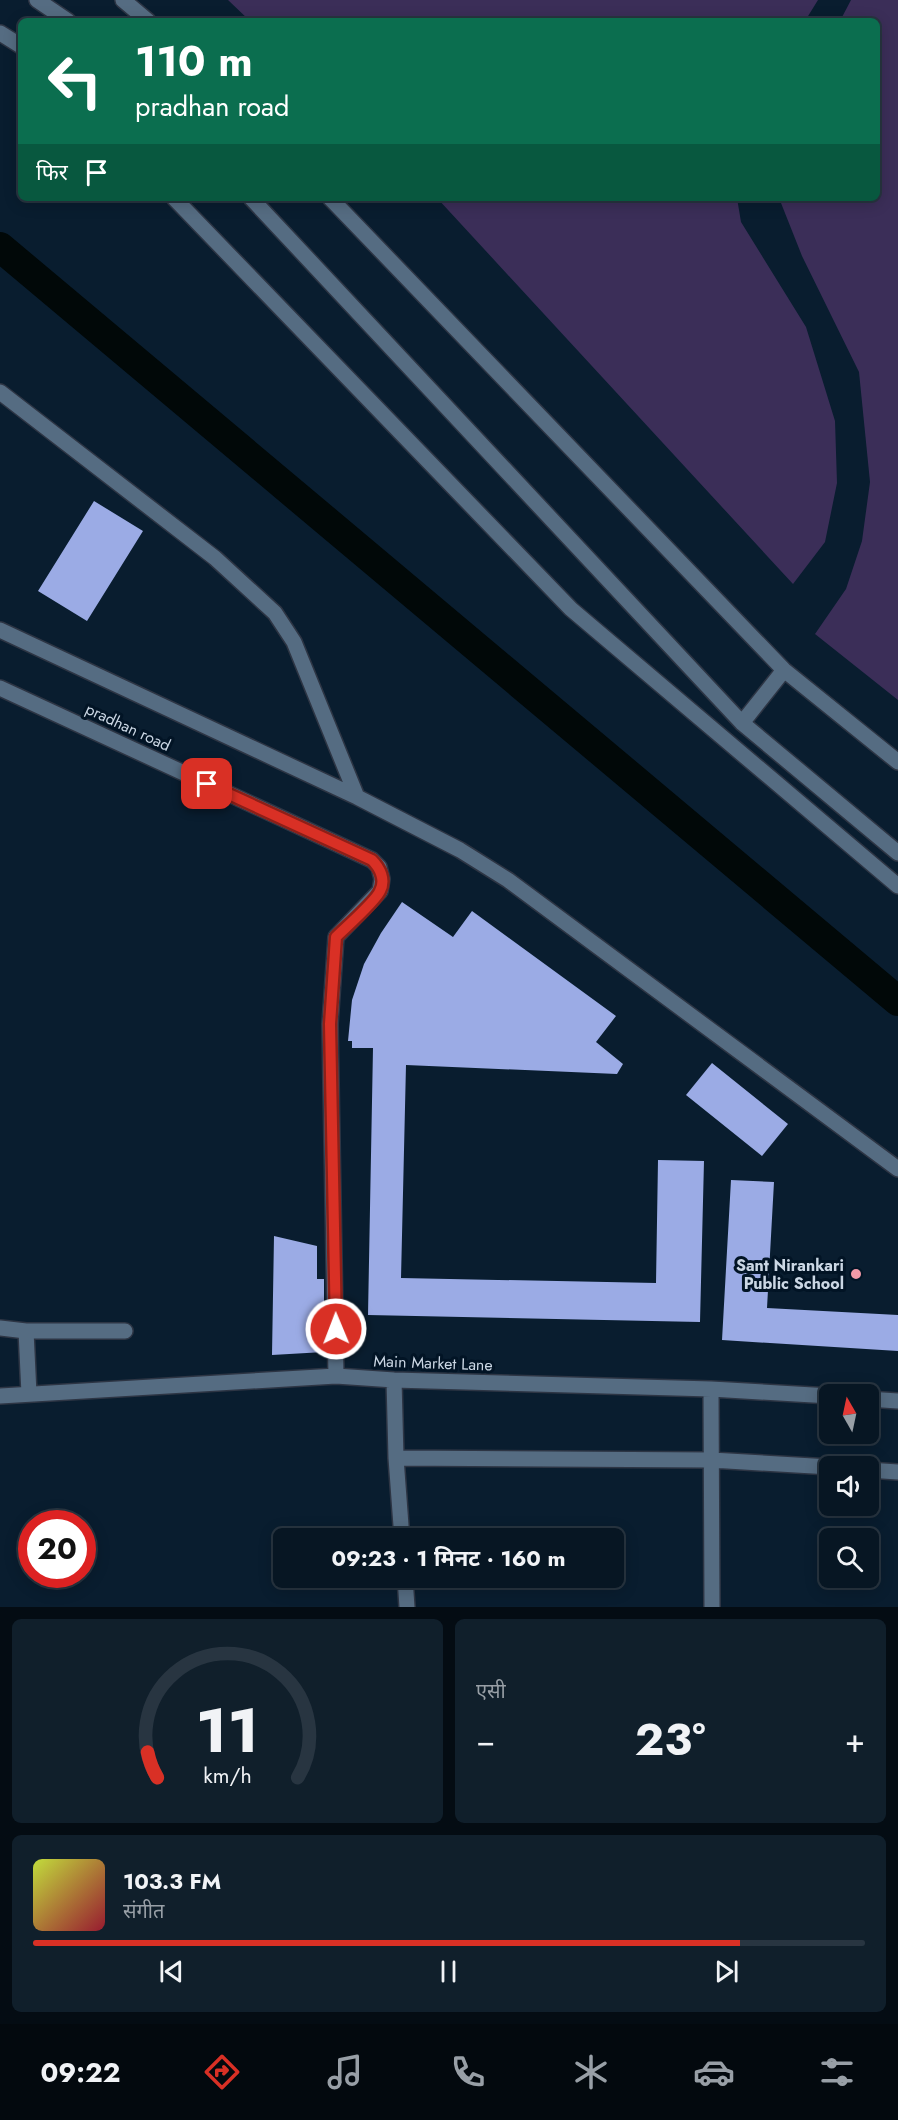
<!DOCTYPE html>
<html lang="hi">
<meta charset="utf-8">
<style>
body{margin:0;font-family:Jost,"Noto Sans Devanagari",sans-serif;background:#101f2b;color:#f1f3f6;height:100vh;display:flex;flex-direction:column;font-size:22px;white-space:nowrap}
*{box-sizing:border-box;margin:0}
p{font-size:20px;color:#989fa6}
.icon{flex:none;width:33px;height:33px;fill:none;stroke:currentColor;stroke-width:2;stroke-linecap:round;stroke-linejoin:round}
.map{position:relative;height:1607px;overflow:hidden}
.drawer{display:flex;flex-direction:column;gap:12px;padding:12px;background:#040c13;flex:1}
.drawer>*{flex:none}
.banner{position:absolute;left:18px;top:18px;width:862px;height:183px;border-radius:9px;box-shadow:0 3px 15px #0003,0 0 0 2px #283541;background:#0b6e4f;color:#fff;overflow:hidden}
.needle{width:39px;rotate:351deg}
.fabs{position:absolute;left:819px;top:1384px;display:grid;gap:12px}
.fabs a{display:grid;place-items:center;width:60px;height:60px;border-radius:9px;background:#071623;box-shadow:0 3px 15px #0003,0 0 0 2px #283541;font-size:30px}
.speed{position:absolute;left:18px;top:1510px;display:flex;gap:12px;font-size:30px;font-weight:700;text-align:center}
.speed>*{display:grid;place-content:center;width:78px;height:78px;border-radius:50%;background:#071623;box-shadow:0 3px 15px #0003,0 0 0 2px #283541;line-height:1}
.speed .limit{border:9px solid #d22;background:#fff;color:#111}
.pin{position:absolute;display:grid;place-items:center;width:51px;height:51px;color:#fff;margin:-26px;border-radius:12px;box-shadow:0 3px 9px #0006}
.me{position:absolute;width:66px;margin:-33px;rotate:359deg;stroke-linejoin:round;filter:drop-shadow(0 0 4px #0008)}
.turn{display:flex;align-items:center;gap:21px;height:126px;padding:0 18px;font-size:27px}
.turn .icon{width:78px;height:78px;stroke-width:2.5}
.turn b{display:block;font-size:42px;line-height:51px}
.then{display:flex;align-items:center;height:57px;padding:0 18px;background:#0003;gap:12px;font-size:22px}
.big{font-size:45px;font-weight:700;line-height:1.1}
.drawer .tile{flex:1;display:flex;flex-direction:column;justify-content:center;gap:9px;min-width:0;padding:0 21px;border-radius:9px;background:#101f2b}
.drawer .dial{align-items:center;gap:0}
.dial svg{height:156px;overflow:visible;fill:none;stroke:#283541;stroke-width:7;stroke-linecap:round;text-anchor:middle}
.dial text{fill:#f1f3f6;stroke:none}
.song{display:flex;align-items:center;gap:18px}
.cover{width:72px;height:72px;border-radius:9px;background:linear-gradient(135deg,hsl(70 70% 55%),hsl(350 70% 35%))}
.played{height:6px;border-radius:3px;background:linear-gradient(90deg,#d93025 85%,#283541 85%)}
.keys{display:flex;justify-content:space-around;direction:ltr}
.heat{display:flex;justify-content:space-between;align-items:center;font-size:33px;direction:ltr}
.drawer .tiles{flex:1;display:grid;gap:12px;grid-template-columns:1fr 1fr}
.tile:last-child{grid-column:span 2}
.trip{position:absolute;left:273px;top:1528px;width:351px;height:60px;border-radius:9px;background:#071623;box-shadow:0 3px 15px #0003,0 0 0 2px #283541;font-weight:700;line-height:60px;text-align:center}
.dock{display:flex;height:96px;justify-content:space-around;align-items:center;background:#03090e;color:#989fa6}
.dock .icon{width:42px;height:42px}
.dock .current{color:#d93025}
.dock b{font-size:27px;color:#f1f3f6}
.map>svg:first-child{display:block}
</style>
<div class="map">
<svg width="898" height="1607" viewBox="0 0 898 1607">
<rect width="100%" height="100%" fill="#091d2f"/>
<path fill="#3b2e58" d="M228 0H818L805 21H250Z
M851 0H898V700L815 634 846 589 862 541 870 482 859 372 802 256 781 203 780 198H878V21H840Z
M437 198H737L741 222 806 327 835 421 837 483 825 542 793 584Z"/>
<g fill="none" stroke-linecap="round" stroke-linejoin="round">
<path stroke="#010808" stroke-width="30" d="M0 247 898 1001"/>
</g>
<path fill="#9babe5" d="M94 501 143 531 87 621 38 591Z
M402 902 453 937 472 911 616 1016 596 1042 623 1064 617 1074 406 1065 401 1278 656 1283 658 1160 704 1161 700 1322 368 1315 373 1048H352V1041H348L352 1000 364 964 381 933Z
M712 1063 788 1124 762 1156 686 1095Z
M731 1180 774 1182 767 1308 898 1315V1351L722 1340Z
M274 1236 317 1246V1279H324V1352L272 1355Z"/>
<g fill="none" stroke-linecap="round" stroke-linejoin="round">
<defs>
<path id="minor" d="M37 0 68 21
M123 0 148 21
M0 33 21 46
M174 198 571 609 898 886
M251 198 742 723 898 853
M330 198 784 670 898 762
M0 392 215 558 275 613 294 642 357 797
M0 630 357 797 460 850 508 880 898 1169
M0 688 372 860 379 867 382 879 380 891 336 937 330 1024 336 1376
M742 723 784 670
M0 1328 26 1331 29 1394
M26 1331H125
M394 1380 396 1458 402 1539
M711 1389 712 1607
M0 1396 336 1376 394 1380 711 1389 830 1396
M868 1399 898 1401
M396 1458 711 1460 830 1467
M868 1470 898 1472
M405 1578 407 1607"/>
</defs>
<use href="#minor" stroke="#2d3544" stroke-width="18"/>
<use href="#minor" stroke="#556c82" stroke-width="15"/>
</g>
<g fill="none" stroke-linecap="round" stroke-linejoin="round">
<defs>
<path id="route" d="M207 784 372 860C380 868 386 880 380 891 376 901 345 928 336 937L330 1024 336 1329"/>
</defs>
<use href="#route" stroke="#8d1f18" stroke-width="15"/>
<use href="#route" stroke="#d93025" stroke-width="10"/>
</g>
<circle fill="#f39aa8" stroke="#021425" stroke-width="2" cx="856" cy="1274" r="6"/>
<g text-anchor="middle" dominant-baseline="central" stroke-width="6" stroke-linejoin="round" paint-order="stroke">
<g font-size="16" fill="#cbd7e4" stroke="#021425">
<text transform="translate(128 727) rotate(25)">pradhan road</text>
<text transform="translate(433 1363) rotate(2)">Main Market Lane</text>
</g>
<g font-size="16" font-weight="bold" fill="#cbd7e4" stroke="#021425" text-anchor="end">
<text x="844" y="1265">Sant Nirankari<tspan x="844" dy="18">Public School</tspan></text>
</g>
</g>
</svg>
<div class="fabs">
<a><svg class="needle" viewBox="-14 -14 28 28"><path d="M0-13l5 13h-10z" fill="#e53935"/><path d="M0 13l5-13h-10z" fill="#989fa6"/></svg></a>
<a><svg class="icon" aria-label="sound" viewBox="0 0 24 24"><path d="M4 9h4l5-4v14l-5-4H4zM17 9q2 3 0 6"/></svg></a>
<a><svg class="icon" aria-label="search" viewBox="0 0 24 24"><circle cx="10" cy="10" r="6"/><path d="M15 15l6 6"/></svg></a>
</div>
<div class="speed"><div class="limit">20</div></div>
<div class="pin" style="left:207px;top:784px;background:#d93025"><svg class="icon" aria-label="arrive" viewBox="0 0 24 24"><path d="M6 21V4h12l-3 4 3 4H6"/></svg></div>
<svg class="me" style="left:336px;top:1329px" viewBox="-20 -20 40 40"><circle r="17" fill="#d93025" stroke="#fff" stroke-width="3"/><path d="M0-11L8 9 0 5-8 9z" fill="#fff"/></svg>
<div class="trip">09:23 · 1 मिनट · 160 m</div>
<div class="banner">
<div class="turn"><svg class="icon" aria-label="left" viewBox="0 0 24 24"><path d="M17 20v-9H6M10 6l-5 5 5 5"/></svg><div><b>110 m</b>pradhan road</div></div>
<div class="then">फिर<svg class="icon" aria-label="arrive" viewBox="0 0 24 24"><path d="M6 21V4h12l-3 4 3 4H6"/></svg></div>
</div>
</div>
<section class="drawer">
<div class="tiles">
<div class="tile dial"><svg viewBox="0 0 100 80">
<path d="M14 69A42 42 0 1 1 86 69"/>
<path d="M14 69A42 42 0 0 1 9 56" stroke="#d93025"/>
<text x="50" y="56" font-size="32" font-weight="700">11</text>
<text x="50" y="72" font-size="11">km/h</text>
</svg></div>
<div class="tile"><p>एसी</p>
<div class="heat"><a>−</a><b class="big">23°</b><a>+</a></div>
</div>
<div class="tile">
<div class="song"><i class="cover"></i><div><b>103.3 FM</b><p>संगीत</p></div></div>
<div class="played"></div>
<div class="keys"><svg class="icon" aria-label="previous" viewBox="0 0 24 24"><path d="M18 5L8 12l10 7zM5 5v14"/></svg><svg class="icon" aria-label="pause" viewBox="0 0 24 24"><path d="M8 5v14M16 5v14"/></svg><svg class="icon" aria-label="next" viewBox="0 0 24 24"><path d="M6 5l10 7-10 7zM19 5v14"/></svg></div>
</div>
</div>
</section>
<nav class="dock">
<b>09:22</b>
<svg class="icon current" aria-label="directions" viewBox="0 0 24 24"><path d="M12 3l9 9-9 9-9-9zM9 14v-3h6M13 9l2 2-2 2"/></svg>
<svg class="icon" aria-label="music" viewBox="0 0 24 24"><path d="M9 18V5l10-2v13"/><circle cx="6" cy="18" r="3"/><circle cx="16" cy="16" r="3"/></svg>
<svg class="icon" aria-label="phone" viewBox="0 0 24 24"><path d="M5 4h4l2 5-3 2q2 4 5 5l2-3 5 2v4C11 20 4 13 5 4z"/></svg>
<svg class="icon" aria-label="climate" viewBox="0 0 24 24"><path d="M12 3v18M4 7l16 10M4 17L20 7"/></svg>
<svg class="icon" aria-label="car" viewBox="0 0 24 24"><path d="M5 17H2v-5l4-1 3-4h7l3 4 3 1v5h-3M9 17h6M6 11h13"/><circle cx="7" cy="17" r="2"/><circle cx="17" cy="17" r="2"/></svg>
<svg class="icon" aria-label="filters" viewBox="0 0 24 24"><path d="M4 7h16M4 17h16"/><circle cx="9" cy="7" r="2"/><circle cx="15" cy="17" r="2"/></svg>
</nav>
